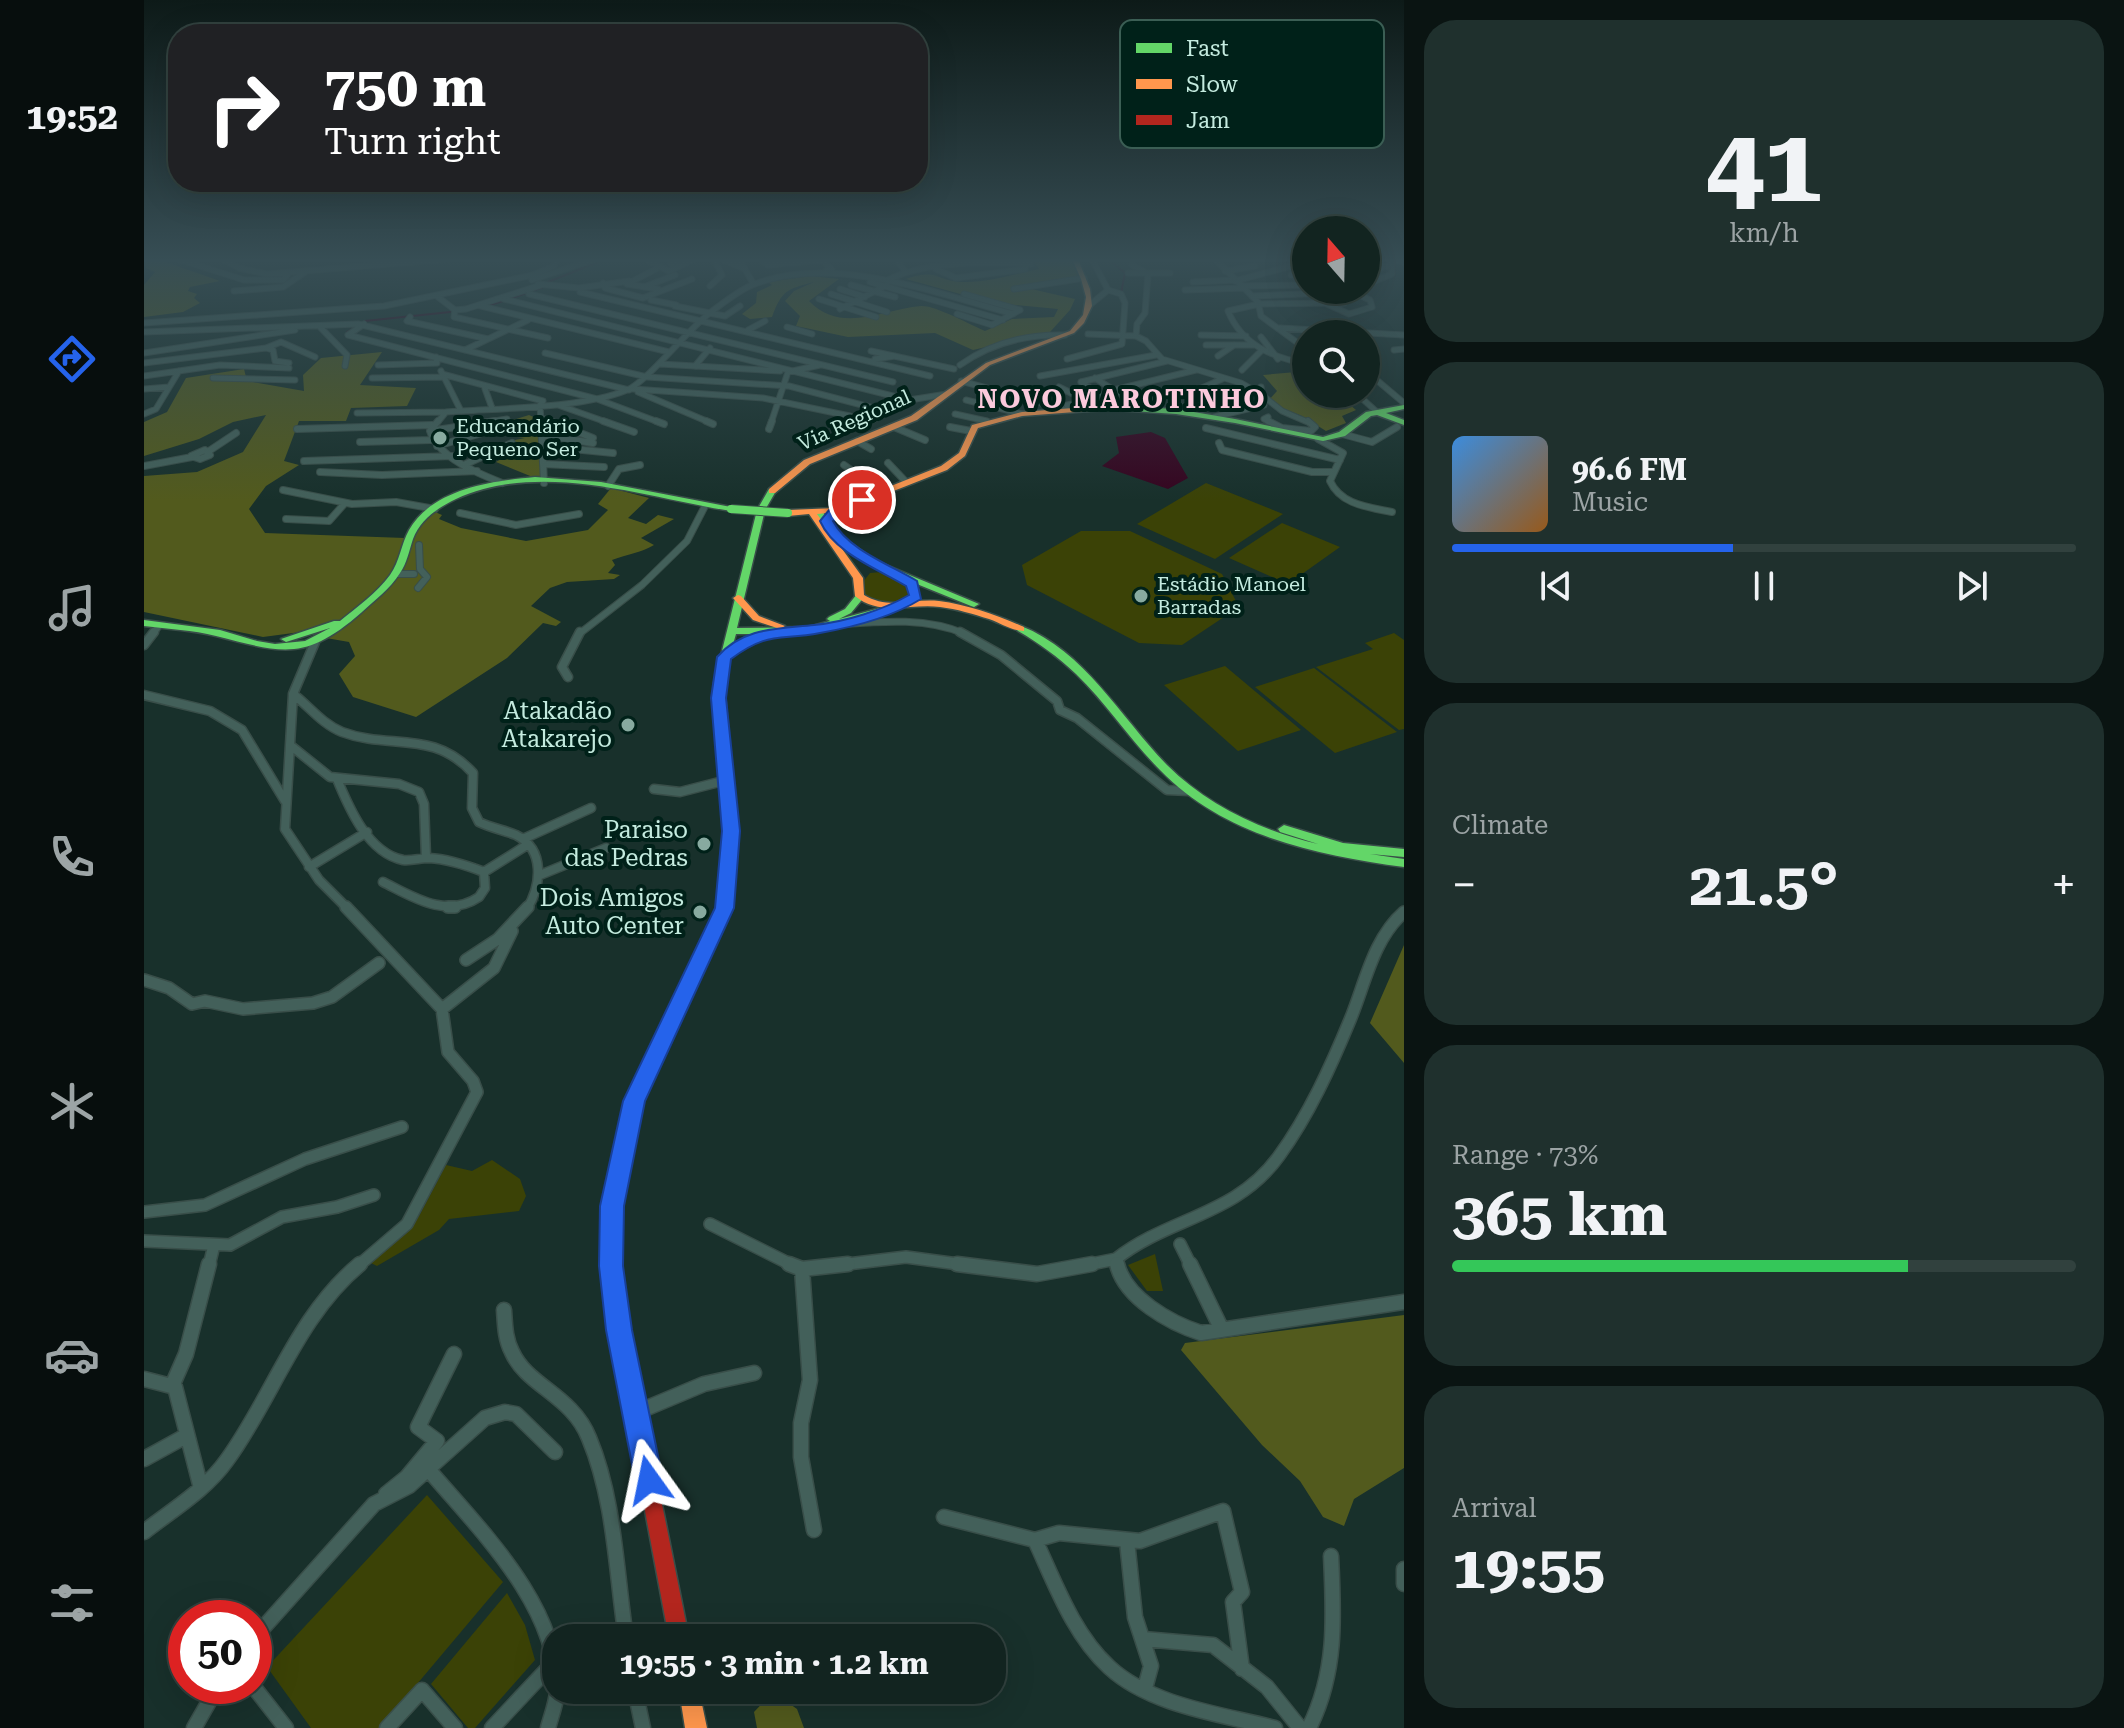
<!DOCTYPE html>
<meta charset="utf-8">
<style>
body{margin:0;font-family:"Roboto Serif",serif;background:#1f302d;color:#f1f3f6;height:100vh;display:flex;flex-direction:column;font-size:30px;white-space:nowrap}
*{box-sizing:border-box;margin:0}
p{font-size:26px;color:#9ca4a5}
.icon{flex:none;width:44px;height:44px;fill:none;stroke:currentColor;stroke-width:2;stroke-linecap:round;stroke-linejoin:round}
.map{position:relative;flex:1;overflow:hidden}
.side{display:flex;flex-direction:column;gap:20px;padding:20px;background:#0a1412;width:720px}
.side>*{flex:none}
.guide{position:absolute;left:24px;top:24px;width:760px;height:168px;border-radius:32px;box-shadow:0 8px 32px #0002,0 0 0 2px #31413e;background:#202124;color:#fff;overflow:hidden}
.needle{width:52px;rotate:340deg}
.controls{position:absolute;left:1148px;top:216px;display:grid;gap:16px}
.controls a{display:grid;place-items:center;width:88px;height:88px;border-radius:50%;background:#122420;box-shadow:0 8px 32px #0002,0 0 0 2px #31413e;font-size:40px}
.speed{position:absolute;left:24px;top:1600px;display:flex;gap:16px;font-size:40px;font-weight:700;text-align:center}
.speed>*{display:grid;place-content:center;width:104px;height:104px;border-radius:50%;background:#122420;box-shadow:0 8px 32px #0002,0 0 0 2px #31413e;line-height:1}
.speed .limit{border:12px solid #d22;background:#fff;color:#111}
.pin{position:absolute;display:grid;place-items:center;width:68px;height:68px;color:#fff;margin:-34px;border:4px solid #fff;border-radius:50%;box-shadow:0 2px 8px #0007}
.me{position:absolute;width:88px;margin:-44px;rotate:348deg;stroke-linejoin:round;filter:drop-shadow(0 0 6px #0008)}
.turn{display:flex;align-items:center;gap:28px;height:168px;padding:0 24px;font-size:36px}
.turn .icon{width:104px;height:104px;stroke-width:2.5}
.turn b{display:block;font-size:56px;line-height:68px}
.big{font-size:60px;font-weight:700;line-height:1.1}
.side .card{flex:1;display:flex;flex-direction:column;justify-content:center;gap:12px;min-width:0;padding:0 28px;border-radius:32px;background:#1f302d}
.side .dial{align-items:center;gap:0}
.dial b{font-size:104px;line-height:1}
.song{display:flex;align-items:center;gap:24px}
.cover{width:96px;height:96px;border-radius:12px;background:linear-gradient(135deg,hsl(210 70% 55%),hsl(30 70% 35%))}
.played{height:8px;border-radius:4px;background:linear-gradient(90deg,#2563eb 45%,#31413e 45%)}
.keys{display:flex;justify-content:space-around;direction:ltr}
.heat{display:flex;justify-content:space-between;align-items:center;font-size:44px;direction:ltr}
.charge{height:12px;border-radius:6px;background:linear-gradient(90deg,#34c759 73%,#31413e 0)}
.trip{position:absolute;left:398px;top:1624px;width:464px;height:80px;border-radius:32px;background:#122420;box-shadow:0 8px 32px #0002,0 0 0 2px #31413e;font-weight:700;line-height:80px;text-align:center}
main{display:flex;flex:1;min-height:0}
.tab-bar{display:flex;flex-direction:column;width:144px;justify-content:space-around;align-items:center;background:#070e0d;color:#9ca4a5}
.tab-bar .icon{width:56px;height:56px}
.tab-bar .current{color:#2563eb}
.tab-bar b{font-size:36px;color:#f1f3f6}
.map>svg:first-child{display:block}
</style>
<main>
<nav class="tab-bar">
<b>19:52</b>
<svg class="icon current" aria-label="directions" viewBox="0 0 24 24"><path d="M12 3l9 9-9 9-9-9zM9 14v-3h6M13 9l2 2-2 2"/></svg>
<svg class="icon" aria-label="music" viewBox="0 0 24 24"><path d="M9 18V5l10-2v13"/><circle cx="6" cy="18" r="3"/><circle cx="16" cy="16" r="3"/></svg>
<svg class="icon" aria-label="phone" viewBox="0 0 24 24"><path d="M5 4h4l2 5-3 2q2 4 5 5l2-3 5 2v4C11 20 4 13 5 4z"/></svg>
<svg class="icon" aria-label="climate" viewBox="0 0 24 24"><path d="M12 3v18M4 7l16 10M4 17L20 7"/></svg>
<svg class="icon" aria-label="car" viewBox="0 0 24 24"><path d="M5 17H2v-5l4-1 3-4h7l3 4 3 1v5h-3M9 17h6M6 11h13"/><circle cx="7" cy="17" r="2"/><circle cx="17" cy="17" r="2"/></svg>
<svg class="icon" aria-label="filters" viewBox="0 0 24 24"><path d="M4 7h16M4 17h16"/><circle cx="9" cy="7" r="2"/><circle cx="15" cy="17" r="2"/></svg>
</nav>
<div class="map">
<svg width="1260" height="1728" viewBox="0 0 1260 1728">
<rect width="100%" height="100%" fill="#18302b"/>
<path fill="#3b4206" d="M1062 483 1139 514 1071 559 993 524Z
M1138 523 1196 547 1144 584 1085 558Z
M937 531H986L1078 574 1095 607 1038 645 995 643 883 585 878 565Z
M738 572 766 587 767 597 745 605 726 601 717 590 719 582 726 573Z
M1250 633 1260 640V729L1255 730 1172 667 1229 649 1221 643Z
M1081 666 1157 730 1094 751 1020 685Z
M1170 668 1253 732 1191 753 1111 687Z
M348 1160 376 1179 382 1196 375 1211 305 1219 295 1230 233 1266 225 1262 275 1216 302 1165 328 1171Z
M1011 1254 1019 1291H1003L984 1265Z
M283 1495 359 1582 236 1728H167L123 1667Z
M363 1593 381 1625 391 1660 331 1728H324L287 1684Z"/>
<path fill="#525a1d" d="M0 259H13L76 281 46 287 44 291 53 294 50 298 56 303 39 312 0 317V285L11 272 2 268Z
M889 259H927L935 277 883 288 931 299 926 310 906 332 829 350 791 333 704 337 652 326 656 316 641 301 650 291 670 282C643 289 638 290 628 317L606 319 598 314 612 303 613 292 628 285 624 282 667 276 695 279 665 301C698 335 739 309 777 306 791 305 827 325 841 331L868 319 910 317 914 309 849 303 762 279C795 268 791 281 818 282 843 283 871 274 895 269Z
M238 352 216 385 272 388 263 406 207 408 202 421H155L140 461 155 465 122 486 105 509 121 533 261 538 291 512 298 515 295 519 317 528 382 541 444 530 464 510 454 504 467 488 505 498 484 518 502 524 514 515 530 519 497 538 510 545C496 553 484 554 468 560L471 565 464 573 476 575 470 579 423 582 406 588 387 606 417 622 412 626 399 623 363 658 272 717 209 697 195 674 211 656 205 642 182 638 172 630 119 637 0 612V476L53 472 99 452 122 415 89 422 55 439 0 456V422L23 412 42 378 100 369 103 381 160 391 159 375 177 358Z
M1152 372 1162 375V394H1193L1212 410 1198 416 1202 423 1182 431 1158 416 1123 402 1133 391 1119 375Z
M385 415 420 431 405 434 396 462V480L352 462 377 447 366 441 381 438 357 435 356 431 380 426 369 420Z
M1260 945V1063L1226 1023Z
M1260 1315V1468L1210 1499 1200 1526 1179 1517 1156 1481 1118 1445 1037 1350 1041 1343Z
M629 1692 653 1709 660 1728H613L610 1712Z"/>
<path fill="#35041f" d="M1007 432 1021 438 1044 478 1024 489 958 466 975 453 972 437Z"/>
<g fill="none" stroke-linecap="round" stroke-linejoin="round">
<path stroke="#35041f" stroke-width="2" d="M964 259 981 273 977 293
M404 282 462 259
M368 298 402 286
M346 305 359 301
M221 321 306 312
M203 332 212 327"/>
<defs>
<path id="street-far4" d="M34 259 100 280H139L145 273
M79 259 95 268 123 274 305 259
M501 259 525 271 550 259
M577 259 599 268
M595 259 609 283
M617 259 624 265 678 260
M678 259 688 270 682 271
M752 259 761 271
M1071 259 1114 302 1117 316 1162 349
M1248 260 1260 262
M1222 262 1233 259
M527 264 533 259
M988 265 1004 274 1001 313 993 324 992 336
M792 269 812 278 881 269
M1081 271 1111 266
M1222 271 1248 265
M984 273H1026
M1147 275 1162 274
M388 280 451 259
M744 280C779 261 847 261 887 264
M1091 281 1162 262
M726 282 859 320
M1049 282 1091 280
M459 283 461 288 499 298 548 279
M394 284 435 288 485 281
M483 284 514 289
M483 284 512 269
M1223 284 1248 274 1247 259
M707 285 751 297
M566 286 578 275 570 259
M1097 286 1162 285
M500 287 531 275
M696 289 721 297
M870 289 940 278
M1041 290 1100 288
M90 291 139 287 161 272
M436 292 786 376
M385 294 749 382
M687 294 743 312
M820 294 876 310
M1108 296 1183 293
M294 297 311 310 322 309 397 285
M360 299 765 400 803 394
M675 299 732 317
M507 300 532 305
M947 304 964 290 948 259
M1183 304 1205 314 1228 307 1226 300 1207 291
M337 306 525 352
M531 306 566 313
M696 309 743 285
M311 310 310 317 404 338
M565 313 581 316 596 306
M813 314 848 325 876 310
M266 317 263 321 344 339
M0 323 240 306 389 275 410 266 413 259
M220 324 204 335 453 399 517 423
M176 327 203 355 201 366
M643 327 668 334
M1136 328 1260 335
M604 330 621 321
M0 332 214 324 485 390
M944 334 992 336 1002 341 1018 359 1097 383 1118 395
M1057 335 1102 336
M1117 337 1134 359
M1062 345H1110
M122 348 129 350 131 361 145 363
M321 350 384 320
M1250 350 1260 349
M727 351 810 369
M0 353 151 330
M401 353 503 377 645 386 745 412 726 421
M1074 356 1090 345
M731 359 751 356
M923 359 978 344 981 303 977 294 964 290
M0 363 122 348 137 342 171 357
M516 364 636 371
M1162 364C1128 357 1098 345 1084 311L1115 304 1200 303 1177 290
M234 365 293 363 292 357
M816 365C847 343 883 334 921 335
M551 366 566 348
M1098 370 1117 351
M297 371 317 411
M1222 371 1260 403
M298 374 399 401
M0 376 76 365 145 368
M896 376 1012 355
M69 378 151 380
M228 378 300 377
M951 378 993 405
M817 381 919 409
M937 382 1023 361
M937 382 973 406
M340 386 348 408
M915 387 939 399
M1117 387 1118 395 1138 411 1166 423
M0 389 25 387
M489 389 619 398 706 416
M970 390 1052 370
M494 392 567 423
M1213 394 1233 412
M822 400 878 414
M988 402 1058 388 1078 379
M396 405 397 423
M414 405 465 423
M924 408 923 405 959 398
M1027 409 1087 398
M213 413 302 412
M0 414 12 409 35 371
M811 414 843 421
M1070 417 1120 405
M1124 417 1120 419 1128 423
M398 418 411 423
M293 423 302 412C353 408 437 409 483 390 503 382 545 328 567 312 579 303 594 291 608 285 688 253 791 293 869 314
M338 423 363 419
M627 423 644 372 676 365"/>
<path id="street-far3" d="M294 421 286 431C295 458 333 473 358 483
M397 421 400 483
M406 421 449 438
M459 421 490 432
M512 421 520 424
M562 421 569 424
M1124 421 1138 428 1167 431 1171 427 1164 421
M750 427 781 440
M806 427 827 431
M1062 428 1196 460
M153 429 288 425
M625 429 628 421
M286 431 351 421
M1198 434 1228 442 1253 427
M398 435 449 443
M1174 439 1199 453 1186 481C1197 505 1224 507 1248 512
M713 441 727 449
M216 442 287 440
M1075 443 1078 450 1168 472H1190
M293 446 352 429
M398 446 469 453
M61 450 66 455 56 459 47 456Z
M65 451 92 433
M160 461 309 456
M744 463 762 482
M322 464 368 443
M399 464 460 467
M700 465 737 491
M0 466 48 457
M176 472 238 475 333 471
M464 486 475 469 496 465
M139 490 208 504 252 502 291 509
M316 513 372 525 435 514
M142 519 185 521 201 503
M252 574H270
M274 588 283 577 276 569 275 545
M688 625C731 622 780 616 821 634
M8 634 15 626
M435 634 498 585 543 541 561 506"/>
<path id="street-far2" d="M816 632 857 655 913 701 916 710 933 718 1023 790 1045 791
M171 642 149 694 141 829 175 880 204 909
M0 645 10 632
M424 677 418 667 436 632
M149 694C165 706 178 724 198 732 246 750 289 729 329 773L328 808 335 822C347 828 360 830 372 835 402 850 397 886 383 909
M0 695 66 711 98 730 141 801
M146 745 186 777 255 784 275 792 280 804 282 857
M193 779C205 808 224 853 259 860 268 861 276 858 285 858 304 859 322 865 340 872L341 888 335 897C302 919 269 897 239 882
M510 789 536 792 583 780
M379 839 447 808
M165 867 223 832
M340 872 383 845
M396 875 462 848"/>
<path id="street-far1" d="M202 907 298 1009
M304 907H311
M322 960 354 939 384 907
M0 980 25 988 48 1004 61 1001 99 1009 169 1003 188 997 235 963
M298 1009 350 968 368 931
M0 1212 61 1205 161 1159 258 1127
M566 1224 650 1266
M0 1241 86 1245 138 1217 193 1207 230 1195
M1036 1244 1047 1266
M65 1266 70 1245
M214 1266 263 1224 333 1092 329 1081 304 1052 298 1009
M687 1266 762 1257 829 1266
M937 1266 972 1259
M974 1266 972 1259C1025 1217 1092 1216 1135 1156 1165 1115 1187 1066 1206 1020 1221 984 1229 939 1260 912"/>
<path id="street" d="M645 1264 658 1269 704 1264
M813 1264 893 1274 948 1264
M973 1264C981 1298 1026 1323 1057 1333L1260 1302
M1046 1264 1078 1330
M658 1269 666 1380 657 1423V1457L670 1530
M360 1310C361 1324 361 1339 368 1352 383 1386 428 1395 445 1438 471 1500 472 1572 482 1638
M0 1379 31 1387 57 1488
M28 1386 42 1354 65 1264
M491 1413 560 1384 610 1373
M0 1459 40 1437
M284 1469C336 1530 415 1606 413 1692 412 1704 407 1717 404 1728
M242 1494 263 1477 293 1441 274 1427 310 1354
M800 1517 891 1540C911 1583 929 1634 965 1667 1007 1706 1077 1714 1131 1728
M0 1532C28 1510 62 1490 83 1460 129 1397 153 1316 216 1264
M891 1540 915 1533 996 1541 1079 1511 1098 1592 1089 1602 1098 1669
M983 1541 991 1617 1007 1666 1001 1688
M1260 1569V1584
M110 1638 230 1504 265 1486 341 1418 361 1412 372 1414 411 1452
M999 1639 1069 1645 1123 1687 1156 1728
M109 1686 142 1728
M491 1690 499 1728
M50 1728 74 1686
M243 1728 278 1690 311 1728
M348 1728 409 1663
M1165 1728C1193 1672 1190 1617 1187 1556"/>
<path id="fast" d="M1260 405V409L1242 413 1260 420V425L1233 415 1227 416 1201 436 1179 441 1091 423 1032 414 972 410 942 411 938 409 942 407 972 406 1032 409 1091 419 1179 437 1195 432 1222 412Z
M391 477 457 482 587 507 591 509 587 511C499 497 398 460 312 499 293 508 276 520 269 539 265 551 263 563 256 573 246 589 231 600 218 612 161 662 139 653 72 636 49 630 24 629 0 626V620L76 630 113 641 131 644 161 641 186 628 142 642 137 639 190 621H196C213 607 233 593 246 575 256 561 257 544 265 530 289 488 349 481 391 477Z
M625 489 632 491 621 510 593 628 665 627 686 621 683 619 685 617 701 609 713 594 716 593 721 596 707 613 695 619 740 607 745 610 743 612 665 633H622L621 636 586 657 580 683 593 831 587 908 497 1101 476 1206 475 1266 485 1341 483 1347 477 1349 471 1347 469 1341 459 1266 460 1206 483 1101 575 908 581 831 570 683 613 510ZM592 634H612L588 648Z
M672 511H678L698 537 732 561 835 604 830 607 827 606 726 565 692 541 671 513Z
M877 626C941 651 977 718 1023 765 1064 806 1119 831 1174 844L1136 832 1134 829 1140 825 1199 843 1260 849V857L1226 854 1260 859V867C1172 855 1080 836 1016 770 986 740 963 704 932 674 914 657 895 643 874 631L872 629Z"/>
<path id="slow" d="M928 259H934L946 289 948 306 940 323 930 333 846 365 773 420 666 464 631 493H625V489L660 460 767 416 842 363 926 331 939 315 942 297 937 279Z
M942 407H945V411L878 416 834 428 821 456 803 470 696 512 673 514 719 578 720 595C744 610 769 598 795 601 825 605 853 615 880 627V631C869 631 856 623 845 619 829 614 813 609 796 607 767 603 736 617 711 596L709 578 665 514 644 516 640 513 644 510 692 508 797 466 815 453 828 425 878 412Z
M594 595 597 596 615 616 641 626 636 629 609 620 589 598Z
M535 1690H555L563 1728H541Z"/>
<path id="jam" d="M477 1333 483 1335 485 1341 545 1638H525L469 1341 471 1335Z"/>
</defs>
<use href="#street-far4" stroke="#394e49" stroke-width="7"/>
<use href="#street-far3" stroke="#394e49" stroke-width="8"/>
<use href="#street-far2" stroke="#394e49" stroke-width="11"/>
<use href="#street-far1" stroke="#394e49" stroke-width="14"/>
<use href="#street" stroke="#394e49" stroke-width="17"/>
<use href="#fast" stroke="#394e49" stroke-width="3"/>
<use href="#slow" stroke="#394e49" stroke-width="3"/>
<use href="#jam" stroke="#394e49" stroke-width="3"/>
<use href="#street-far4" stroke="#43605a" stroke-width="5"/>
<use href="#street-far3" stroke="#43605a" stroke-width="6"/>
<use href="#street-far2" stroke="#43605a" stroke-width="8"/>
<use href="#street-far1" stroke="#43605a" stroke-width="11"/>
<use href="#street" stroke="#43605a" stroke-width="14"/>
<use href="#fast" fill="#63d668" fill-rule="evenodd"/>
<use href="#slow" fill="#ff974d" fill-rule="evenodd"/>
<use href="#jam" fill="#b3261e" fill-rule="evenodd"/>
<defs>
<path id="fast-bridge" d="M587 509 644 513"/>
</defs>
<use href="#fast-bridge" stroke="#394e49" stroke-width="10" stroke-linecap="butt"/>
<use href="#fast-bridge" stroke="#63d668" stroke-width="8"/>
</g>
<linearGradient id="sky" x2="0" y2="1"><stop stop-color="#0d1a18"/><stop offset="0.52" stop-color="#374e55"/><stop offset="1" stop-color="#374e55" stop-opacity="0"/></linearGradient>
<rect width="1260" height="501" fill="url(#sky)"/>
<path fill="#2563eb" stroke="#184099" stroke-width="2" d="M714 497 724 500 689 521C704 550 747 565 773 581L777 599C748 617 710 627 676 633 634 641 625 631 587 659L582 698 596 831 590 908 501 1101 480 1206 479 1266 488 1330 519 1480 515 1490 505 1494 495 1490 491 1480 462 1330 455 1266 456 1206 479 1101 571 908 578 831 567 698 573 657C599 627 634 629 670 625 701 622 739 610 765 595L762 586C734 569 690 553 676 521L685 510Z"/>
<g fill="#88aaa0" stroke="#002119" stroke-width="3">
<circle cx="296" cy="438" r="8"/>
<circle cx="997" cy="596" r="8"/>
<circle cx="484" cy="725" r="8"/>
<circle cx="560" cy="844" r="8"/>
<circle cx="556" cy="912" r="8"/>
</g>
<g text-anchor="middle" dominant-baseline="central" stroke-width="8" stroke-linejoin="round" paint-order="stroke">
<g font-size="20" fill="#c4ebdf" stroke="#002119">
<text transform="translate(710 420) rotate(-24)">Via Regional</text>
</g>
<g font-size="20" fill="#c4ebdf" stroke="#002119" text-anchor="start">
<text x="312" y="426">Educandário<tspan x="312" dy="23">Pequeno Ser</tspan></text>
<text x="1013" y="584">Estádio Manoel<tspan x="1013" dy="23">Barradas</tspan></text>
</g>
<g font-size="24" fill="#c4ebdf" stroke="#002119" text-anchor="end">
<text x="468" y="711">Atakadão<tspan x="468" dy="28">Atakarejo</tspan></text>
<text x="544" y="830">Paraiso<tspan x="544" dy="28">das Pedras</tspan></text>
<text x="540" y="898">Dois Amigos<tspan x="540" dy="28">Auto Center</tspan></text>
</g>
<g font-size="26" font-weight="bold" letter-spacing="2" fill="#fbcadc" stroke="#002119">
<text x="978" y="399">NOVO MAROTINHO</text>
</g>
</g>
<rect x="976" y="20" width="264" height="128" rx="12" fill="#002119" stroke="#3b5e54" stroke-width="2"/>
<rect x="992" y="43" width="36" height="10" fill="#63d668"/>
<rect x="992" y="79" width="36" height="10" fill="#ff974d"/>
<rect x="992" y="115" width="36" height="10" fill="#b3261e"/>
<g font-size="22" fill="#c4ebdf">
<text x="1042" y="56">Fast</text>
<text x="1042" y="92">Slow</text>
<text x="1042" y="128">Jam</text>
</g>
</svg>
<div class="controls">
<a><svg class="needle" viewBox="-14 -14 28 28"><path d="M0-13l5 13h-10z" fill="#e53935"/><path d="M0 13l5-13h-10z" fill="#9ca4a5"/></svg></a>
<a><svg class="icon" aria-label="search" viewBox="0 0 24 24"><circle cx="10" cy="10" r="6"/><path d="M15 15l6 6"/></svg></a>
</div>
<div class="speed"><div class="limit">50</div></div>
<div class="pin" style="left:718px;top:500px;background:#d93025"><svg class="icon" aria-label="arrive" viewBox="0 0 24 24"><path d="M6 21V4h12l-3 4 3 4H6"/></svg></div>
<svg class="me" style="left:505px;top:1480px" viewBox="-20 -20 40 40"><path d="M0-17L14 15 0 8-14 15z" fill="#2563eb" stroke="#fff" stroke-width="4"/></svg>
<div class="trip">19:55 · 3 min · 1.2 km</div>
<div class="guide">
<div class="turn"><svg class="icon" aria-label="right" viewBox="0 0 24 24"><path d="M7 20v-9h11M14 6l5 5-5 5"/></svg><div><b>750 m</b>Turn right</div></div>
</div>
</div>
<section class="side">
<div class="card dial"><b>41</b><p>km/h</p></div>
<div class="card">
<div class="song"><i class="cover"></i><div><b>96.6 FM</b><p>Music</p></div></div>
<div class="played"></div>
<div class="keys"><svg class="icon" aria-label="previous" viewBox="0 0 24 24"><path d="M18 5L8 12l10 7zM5 5v14"/></svg><svg class="icon" aria-label="pause" viewBox="0 0 24 24"><path d="M8 5v14M16 5v14"/></svg><svg class="icon" aria-label="next" viewBox="0 0 24 24"><path d="M6 5l10 7-10 7zM19 5v14"/></svg></div>
</div>
<div class="card"><p>Climate</p>
<div class="heat"><a>−</a><b class="big">21.5°</b><a>+</a></div>
</div>
<div class="card"><p>Range · 73%</p><b class="big">365 km</b><div class="charge"></div></div>
<div class="card"><p>Arrival</p><b class="big">19:55</b></div>
</section>
</main>
